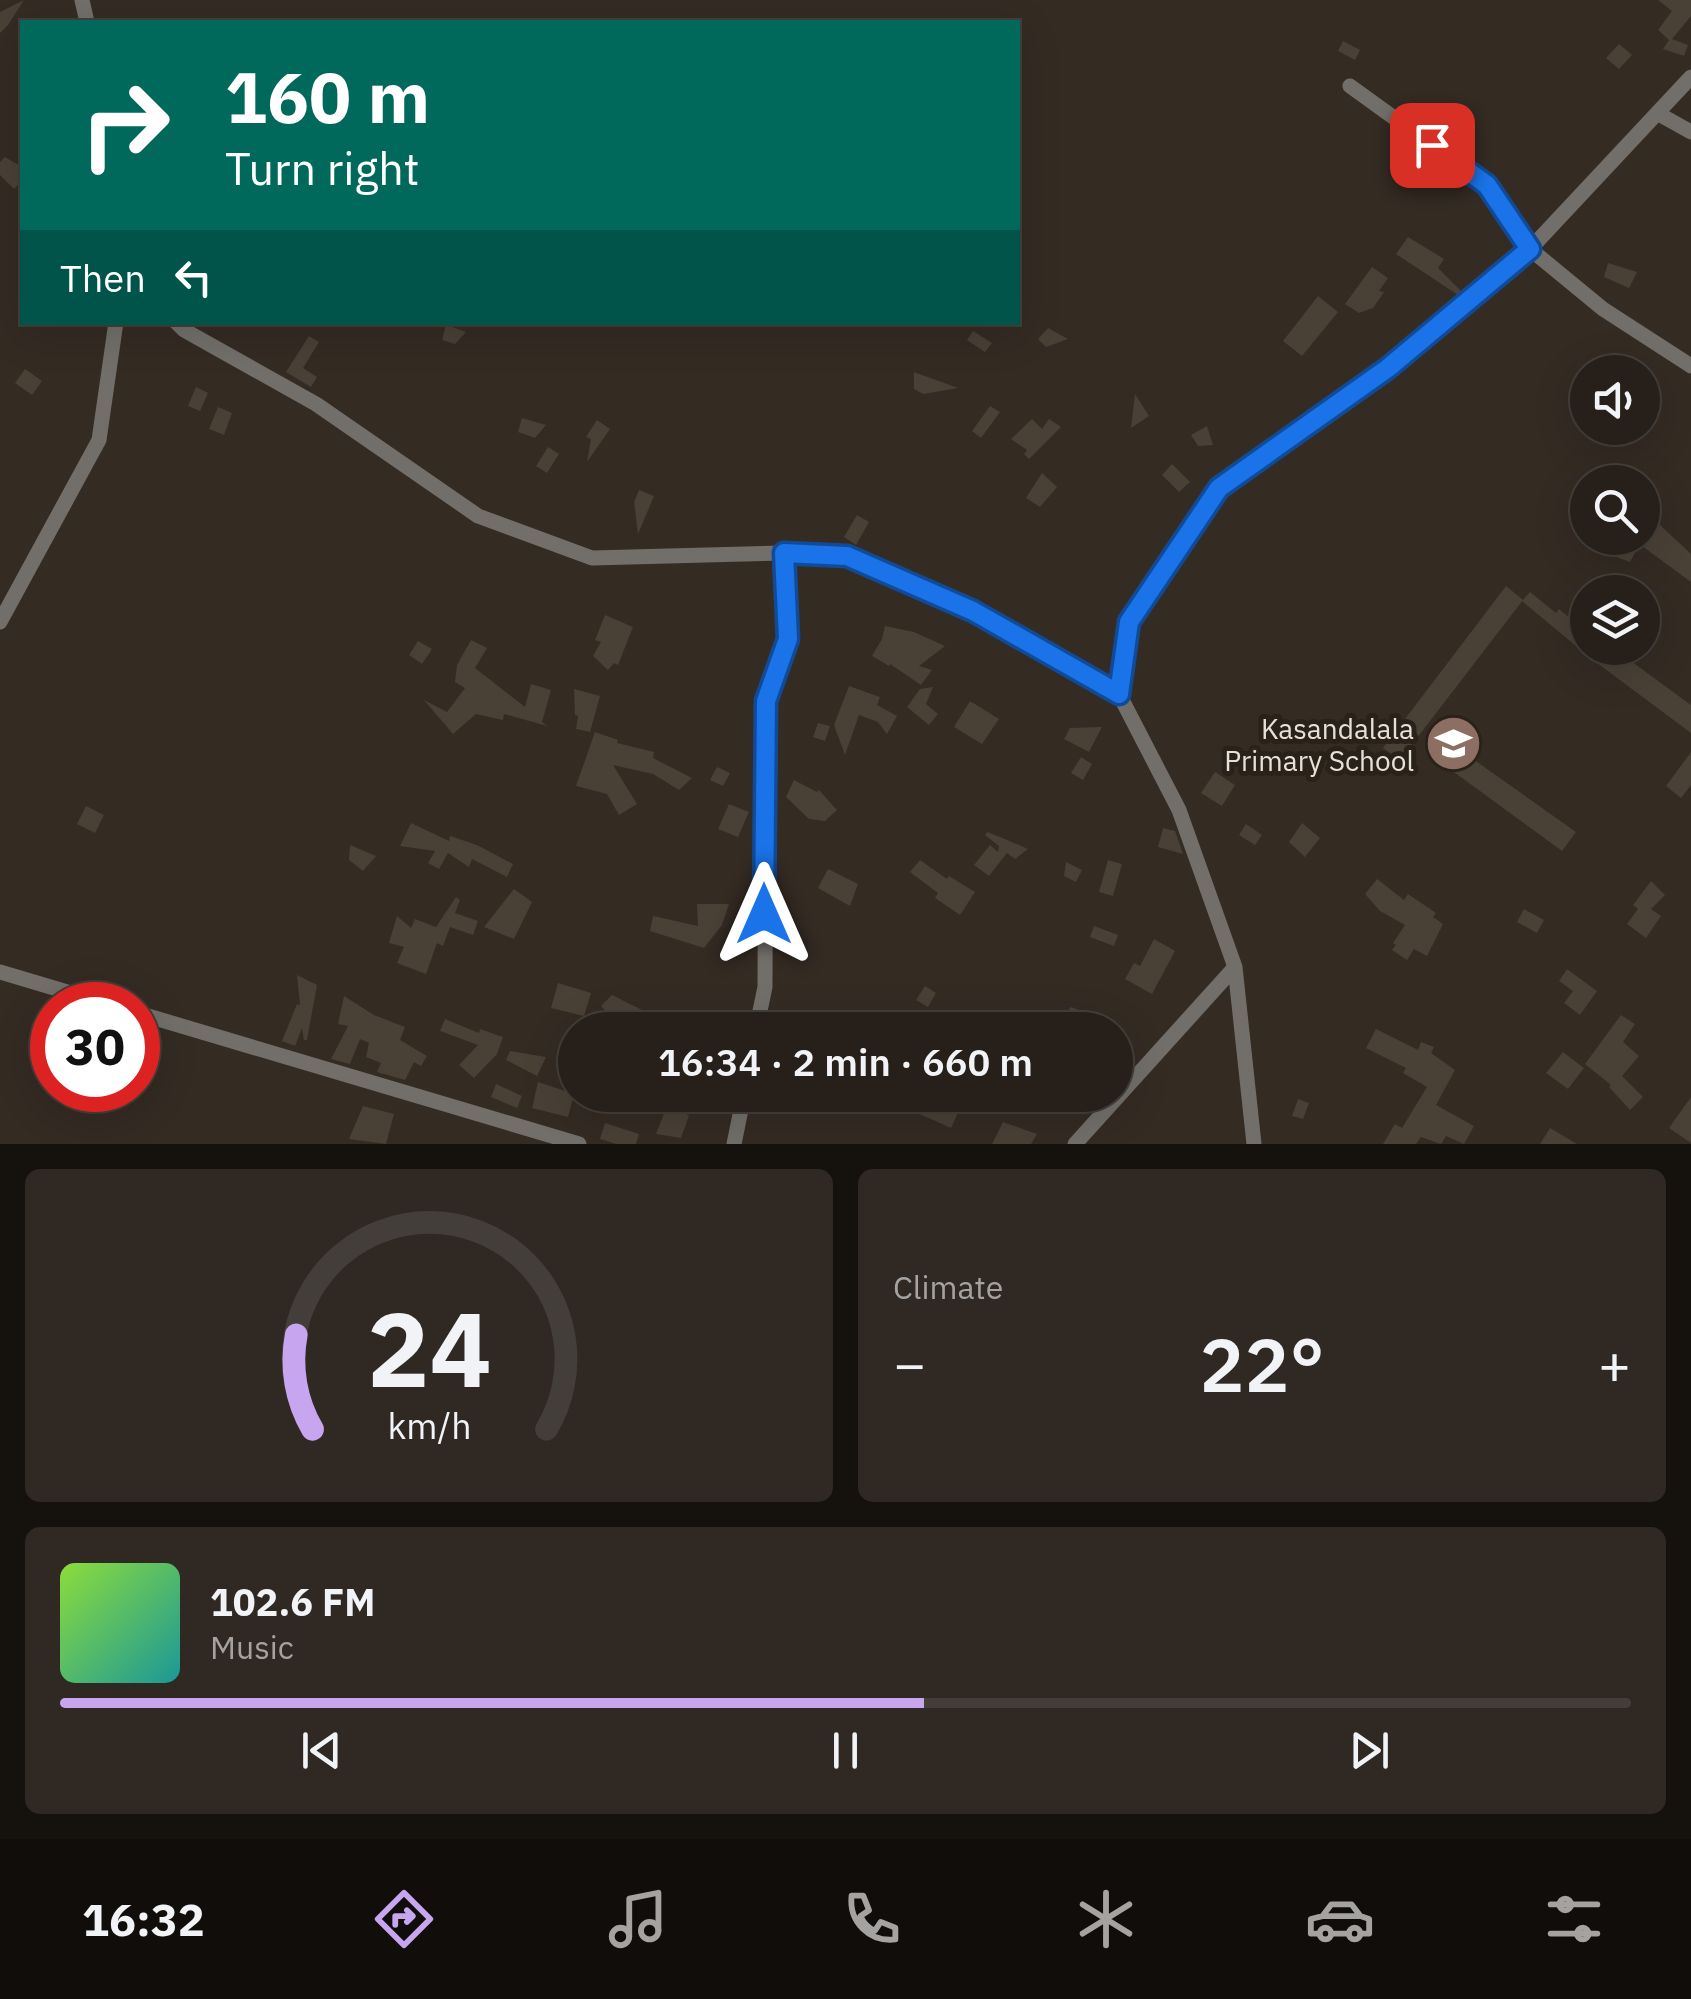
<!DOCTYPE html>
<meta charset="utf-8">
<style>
body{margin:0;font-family:"IBM Plex Sans",sans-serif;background:#2f2823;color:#f1f3f6;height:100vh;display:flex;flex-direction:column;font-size:38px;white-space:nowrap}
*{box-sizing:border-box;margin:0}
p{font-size:32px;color:#a4a3a2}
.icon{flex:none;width:55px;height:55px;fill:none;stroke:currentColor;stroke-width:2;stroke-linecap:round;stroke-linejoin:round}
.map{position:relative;height:1144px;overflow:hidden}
.sheet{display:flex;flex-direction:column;gap:25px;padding:25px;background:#15120e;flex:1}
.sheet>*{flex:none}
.top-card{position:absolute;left:20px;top:20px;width:1000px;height:305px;border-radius:0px;box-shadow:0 10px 40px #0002,0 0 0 2px #433e39;background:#00695c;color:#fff;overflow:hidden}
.tools{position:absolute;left:1570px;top:355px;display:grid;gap:20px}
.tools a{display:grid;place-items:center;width:90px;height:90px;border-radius:50%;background:#27201a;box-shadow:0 10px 40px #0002,0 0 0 2px #433e39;font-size:50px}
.speed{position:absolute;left:30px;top:982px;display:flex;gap:20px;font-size:50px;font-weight:700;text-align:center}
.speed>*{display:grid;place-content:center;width:130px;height:130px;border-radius:50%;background:#27201a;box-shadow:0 10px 40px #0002,0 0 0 2px #433e39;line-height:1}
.speed .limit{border:15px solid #d22;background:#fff;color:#111}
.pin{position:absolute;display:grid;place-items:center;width:85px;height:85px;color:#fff;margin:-42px;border-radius:20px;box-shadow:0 5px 15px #0006}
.me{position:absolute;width:110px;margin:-55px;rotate:0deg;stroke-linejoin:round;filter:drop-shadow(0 0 8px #0008)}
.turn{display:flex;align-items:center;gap:35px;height:210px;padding:0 40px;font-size:45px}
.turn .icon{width:130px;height:130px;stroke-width:2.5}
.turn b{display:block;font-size:70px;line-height:85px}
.then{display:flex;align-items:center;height:95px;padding:0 40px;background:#0003;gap:20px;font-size:38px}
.big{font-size:75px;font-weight:600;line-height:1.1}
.sheet .card{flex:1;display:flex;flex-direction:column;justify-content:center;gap:15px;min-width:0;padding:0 35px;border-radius:15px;background:#2f2823}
.sheet .dial{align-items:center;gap:0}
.dial svg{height:260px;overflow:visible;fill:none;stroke:#433e39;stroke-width:7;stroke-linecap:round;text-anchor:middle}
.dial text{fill:#f1f3f6;stroke:none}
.song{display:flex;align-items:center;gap:30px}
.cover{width:120px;height:120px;border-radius:15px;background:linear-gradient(135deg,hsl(90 70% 55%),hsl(180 70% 35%))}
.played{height:10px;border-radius:5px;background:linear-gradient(90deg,#c7a6ef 55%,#433e39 55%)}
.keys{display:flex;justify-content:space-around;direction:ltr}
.heat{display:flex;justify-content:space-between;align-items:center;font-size:55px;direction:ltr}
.sheet .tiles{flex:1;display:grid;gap:25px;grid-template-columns:1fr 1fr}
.card:last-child{grid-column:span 2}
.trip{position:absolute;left:558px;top:1012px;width:575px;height:100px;border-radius:50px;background:#27201a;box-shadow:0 10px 40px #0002,0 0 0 2px #433e39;font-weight:600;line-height:100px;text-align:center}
.tabs{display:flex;height:160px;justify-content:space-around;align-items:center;background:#100d0a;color:#a4a3a2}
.tabs .icon{width:70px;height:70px}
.tabs .selected{color:#c7a6ef}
.tabs b{font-size:45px;color:#f1f3f6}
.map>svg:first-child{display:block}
</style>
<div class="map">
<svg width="1691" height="1144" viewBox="0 0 1691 1144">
<rect width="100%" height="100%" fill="#342b23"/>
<path fill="#494036" d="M24 0 8 25 0 33V12Z
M1658 0H1691V16L1672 39 1688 45 1684 56 1663 49 1669 40 1658 30 1672 11Z
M1343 41 1360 50 1355 60 1338 51Z
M1619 44 1632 55 1619 69 1606 58Z
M5 157 22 167V181L14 189 0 175V162Z
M1408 237 1444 259 1438 268 1462 292 1458 295 1396 254Z
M1608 263 1637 272 1629 288 1604 277Z
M1372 267 1388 278 1379 291 1384 292 1373 308 1359 313 1345 304Z
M1318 296 1338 312 1302 356 1283 341Z
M446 325 466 332 455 344 442 340Z
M1048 328 1068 339 1046 347 1038 339Z
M973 331 992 343 985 352 967 340Z
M309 336 319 342 303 368 317 377 311 387 286 372Z
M25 369 42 381 32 395 15 383Z
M914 372 958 388 923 394 914 389Z
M196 387 208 393 200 411 188 406Z
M1135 394 1149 416 1131 428Z
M990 406 1000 412 981 438 972 431Z
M218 407 232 413 224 435 209 429Z
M522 418 546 425 535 438 518 432Z
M1032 419 1042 429 1049 419 1061 427 1029 459 1024 454 1027 450 1011 439Z
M597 420 610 429 587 462 591 439 586 437Z
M1207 426 1213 445 1198 446 1191 435Z
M548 447 559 454 547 473 536 466Z
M1172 464 1190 482 1179 492 1162 475Z
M1042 473 1057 487 1040 507 1026 498Z
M639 490 654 496 638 534 634 502Z
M1642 508 1691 554V582L1642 546V540L1630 562 1614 556 1622 538H1642Z
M857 515 869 522 856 545 844 537Z
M1506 586 1523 600 1400 760 1383 748Z
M1530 592 1556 613 1559 609 1588 633V648H1613L1691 705V733L1593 660 1522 601Z
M605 615 633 627 618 665 614 663 608 670 593 656 601 642 595 640Z
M885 626 914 632 945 646 919 666 932 670 921 685 890 664 889 666 872 656 882 639Z
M471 640 487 648 475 668 525 707 531 684 551 690 542 722 547 726 504 714 503 720 476 714 453 734 424 700 447 712 465 688 455 682 457 665Z
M418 641 432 649 422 664 409 655Z
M849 686 880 697 877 705 897 716 887 734 878 722 859 715 845 755 834 725Z
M933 687 926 704 938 714 929 725 907 707 920 689Z
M574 689 600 696 590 732 576 729 578 716 575 715Z
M970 701 999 719 982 744 954 727Z
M818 723 830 726 825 741 813 737Z
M1102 727 1089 752 1064 739 1070 728Z
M595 732 618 740 617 743 654 752 653 758 692 778 679 790 653 774 613 765 637 804 619 815 607 794 576 786Z
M1456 747 1576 832 1562 851 1443 764Z
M1691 752V785L1681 798 1666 786Z
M1081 757 1092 764 1083 780 1071 773Z
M717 767 730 773 723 786 710 780Z
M1215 772 1235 785 1222 806 1201 793Z
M794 780 817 792 819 790 837 810 825 821 809 819 786 797Z
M729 804 749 812 738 837 718 829Z
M86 806 104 815 95 833 77 824Z
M411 823 449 841 450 836 477 845 513 864 507 877 472 859 469 867 448 853 439 869 428 863 435 851 400 846Z
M1302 823 1320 838 1305 857 1289 842Z
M1246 824 1262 835 1255 845 1239 835Z
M1163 828 1175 831 1183 854 1158 847Z
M987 832 1000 837 1028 849 1015 859 1007 853 989 876 974 865 990 845 998 852 999 846 985 835Z
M350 845 376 856 363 871 349 860Z
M920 860 947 879 949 876 975 892 960 915 935 898 938 893 910 872Z
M1108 860 1122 864 1113 896 1099 892Z
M1066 862 1082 870 1076 882 1064 876Z
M828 869 858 884 850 906 818 888Z
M1377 879 1404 900 1408 894 1436 913 1433 917 1443 924 1427 956 1414 949 1407 960 1392 950 1396 945 1393 943 1405 925 1380 911 1365 894Z
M1651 881 1665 895 1651 909 1661 916 1646 938 1627 924 1638 909 1633 905Z
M514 889 532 902 514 939 484 927Z
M456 897 460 900 455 913 478 921 473 935 450 927 443 946 437 943 426 974 397 963 404 947 389 943 397 916 411 928 415 919 436 927Z
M697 904H729L722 925 704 948 650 931 653 916 698 926Z
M1524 909 1544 920 1537 933 1517 922Z
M1094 926 1118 935 1114 946 1090 937Z
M1154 939 1175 951 1152 994 1125 979 1134 963 1140 966Z
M1567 969 1597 991 1580 1015 1564 1003 1573 991 1559 981Z
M297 975 317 985 307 1040H304L302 1028 295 1046 282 1041 297 1004 300 1005Z
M558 983 591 993 584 1016 551 1008Z
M925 986 936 993 928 1007 916 1000Z
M612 995 642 1010 633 1030 622 1028 601 1006Z
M344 996 374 1015 405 1027 400 1040 427 1056 421 1066 414 1062 405 1080 377 1072 381 1063 366 1057 369 1043 360 1039 350 1064 331 1059 348 1026 338 1024Z
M1071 1007 1106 1021 1102 1030H1092L1062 1018Z
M1621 1015 1635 1024 1623 1042 1639 1056 1622 1076 1643 1097 1630 1110 1609 1087 1611 1085 1585 1064Z
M852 1016 885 1029V1030H841Z
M445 1019 479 1033 480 1029 503 1037 497 1054 474 1078 459 1065 478 1045 440 1031Z
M1376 1029 1418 1050 1421 1042 1434 1047 1431 1053 1455 1070 1436 1105 1474 1126 1464 1144 1446 1136 1441 1144 1421 1137 1416 1144H1383L1395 1124 1402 1128 1427 1087 1403 1073 1406 1068 1366 1048Z
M510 1051 546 1057 537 1076 506 1060Z
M1563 1052 1584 1068 1568 1089 1546 1073Z
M538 1082 574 1094 568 1117 532 1108Z
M496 1084 522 1096 517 1108 491 1097Z
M921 1095H966L951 1128 913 1111Z
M1691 1097V1143L1669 1128Z
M1298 1099 1309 1103 1303 1119 1292 1116Z
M669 1101 689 1116 681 1138 656 1134Z
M363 1106 394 1114 386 1144 349 1139Z
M1003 1122 1037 1134 1031 1144H992Z
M605 1123 639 1134 636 1144H616L600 1139Z
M1550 1128 1577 1144H1540Z"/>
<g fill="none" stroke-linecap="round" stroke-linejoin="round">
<path stroke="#726f6a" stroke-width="15" d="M82 0 87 22
M1350 86 1487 185 1530 249 1603 309 1691 366
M1657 113 1691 132
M176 322 184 330 316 404 478 516 592 558 784 553 847 556 973 611 1119 694 1179 810 1235 967 1254 1144
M0 622 99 440 116 322
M1119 694 1129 622 1219 488 1388 368 1530 249 1691 77
M0 972 111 1005
M138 1013 579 1144
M756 1030 765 987 766 701 788 639 784 553
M734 1144 744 1095
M1075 1144 1235 967"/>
</g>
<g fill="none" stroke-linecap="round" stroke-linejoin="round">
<defs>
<path id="route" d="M764 914 766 701 788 639 784 553 847 556 973 611 1119 694 1129 622 1219 488 1388 368 1530 249 1487 185 1432 145"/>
</defs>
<use href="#route" stroke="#114b97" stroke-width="25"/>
<use href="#route" stroke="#1a73e8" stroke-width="18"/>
</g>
<defs>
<symbol id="school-disc" viewBox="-11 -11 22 22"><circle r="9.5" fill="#8d6e63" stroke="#2a2219"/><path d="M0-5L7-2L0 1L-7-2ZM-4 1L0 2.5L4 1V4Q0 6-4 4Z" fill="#fff"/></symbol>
</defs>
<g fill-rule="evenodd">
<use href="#school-disc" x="1422" y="712" width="63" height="63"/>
</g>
<g text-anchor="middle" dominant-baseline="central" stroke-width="10" stroke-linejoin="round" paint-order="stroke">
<g font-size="28" fill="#e6e0da" stroke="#2a2219" text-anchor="end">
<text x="1414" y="728">Kasandalala<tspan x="1414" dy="32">Primary School</tspan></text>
</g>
</g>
</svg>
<div class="tools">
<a><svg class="icon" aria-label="sound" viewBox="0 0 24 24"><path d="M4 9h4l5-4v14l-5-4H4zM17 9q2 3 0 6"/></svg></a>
<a><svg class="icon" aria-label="search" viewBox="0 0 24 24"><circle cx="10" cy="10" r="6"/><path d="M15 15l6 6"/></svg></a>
<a><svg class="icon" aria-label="layers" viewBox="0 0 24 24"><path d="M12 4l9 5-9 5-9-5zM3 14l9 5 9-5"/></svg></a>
</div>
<div class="speed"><div class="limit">30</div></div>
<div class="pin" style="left:1432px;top:145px;background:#d93025"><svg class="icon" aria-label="arrive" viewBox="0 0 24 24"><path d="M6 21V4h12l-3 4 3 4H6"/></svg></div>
<svg class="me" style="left:764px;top:914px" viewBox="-20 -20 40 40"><path d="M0-17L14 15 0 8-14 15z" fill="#1a73e8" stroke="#fff" stroke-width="4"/></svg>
<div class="trip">16:34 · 2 min · 660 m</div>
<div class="top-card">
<div class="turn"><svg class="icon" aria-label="right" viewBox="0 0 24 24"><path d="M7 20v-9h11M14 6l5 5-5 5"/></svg><div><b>160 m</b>Turn right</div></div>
<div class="then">Then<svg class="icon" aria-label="left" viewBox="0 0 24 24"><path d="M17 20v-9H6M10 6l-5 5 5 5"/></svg></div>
</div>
</div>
<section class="sheet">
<div class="tiles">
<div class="card dial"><svg viewBox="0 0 100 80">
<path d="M14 69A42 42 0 1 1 86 69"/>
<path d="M14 69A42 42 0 0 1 9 40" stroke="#c7a6ef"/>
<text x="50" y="56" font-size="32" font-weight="700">24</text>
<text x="50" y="72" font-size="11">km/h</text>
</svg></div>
<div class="card"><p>Climate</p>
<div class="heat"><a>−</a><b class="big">22°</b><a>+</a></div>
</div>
<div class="card">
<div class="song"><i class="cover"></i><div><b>102.6 FM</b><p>Music</p></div></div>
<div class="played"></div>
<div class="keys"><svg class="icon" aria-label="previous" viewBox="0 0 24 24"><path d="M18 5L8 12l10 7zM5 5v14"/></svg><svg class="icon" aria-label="pause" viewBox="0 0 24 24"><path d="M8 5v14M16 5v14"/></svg><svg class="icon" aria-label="next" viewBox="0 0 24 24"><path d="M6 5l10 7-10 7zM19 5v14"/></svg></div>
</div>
</div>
</section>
<nav class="tabs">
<b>16:32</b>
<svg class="icon selected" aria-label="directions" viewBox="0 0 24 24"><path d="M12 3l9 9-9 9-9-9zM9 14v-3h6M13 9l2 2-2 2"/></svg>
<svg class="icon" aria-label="music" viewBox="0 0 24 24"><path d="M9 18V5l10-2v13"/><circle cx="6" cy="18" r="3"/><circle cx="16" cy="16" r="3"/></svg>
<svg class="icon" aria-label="phone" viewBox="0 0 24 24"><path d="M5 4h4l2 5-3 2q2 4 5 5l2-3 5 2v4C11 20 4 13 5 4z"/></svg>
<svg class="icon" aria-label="climate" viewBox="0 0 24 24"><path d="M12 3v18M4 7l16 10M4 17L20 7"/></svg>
<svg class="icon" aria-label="car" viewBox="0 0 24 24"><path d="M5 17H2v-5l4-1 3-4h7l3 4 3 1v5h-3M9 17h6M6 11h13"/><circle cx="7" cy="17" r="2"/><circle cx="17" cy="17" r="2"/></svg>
<svg class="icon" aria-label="filters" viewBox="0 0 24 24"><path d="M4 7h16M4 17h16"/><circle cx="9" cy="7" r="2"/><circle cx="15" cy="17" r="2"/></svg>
</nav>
